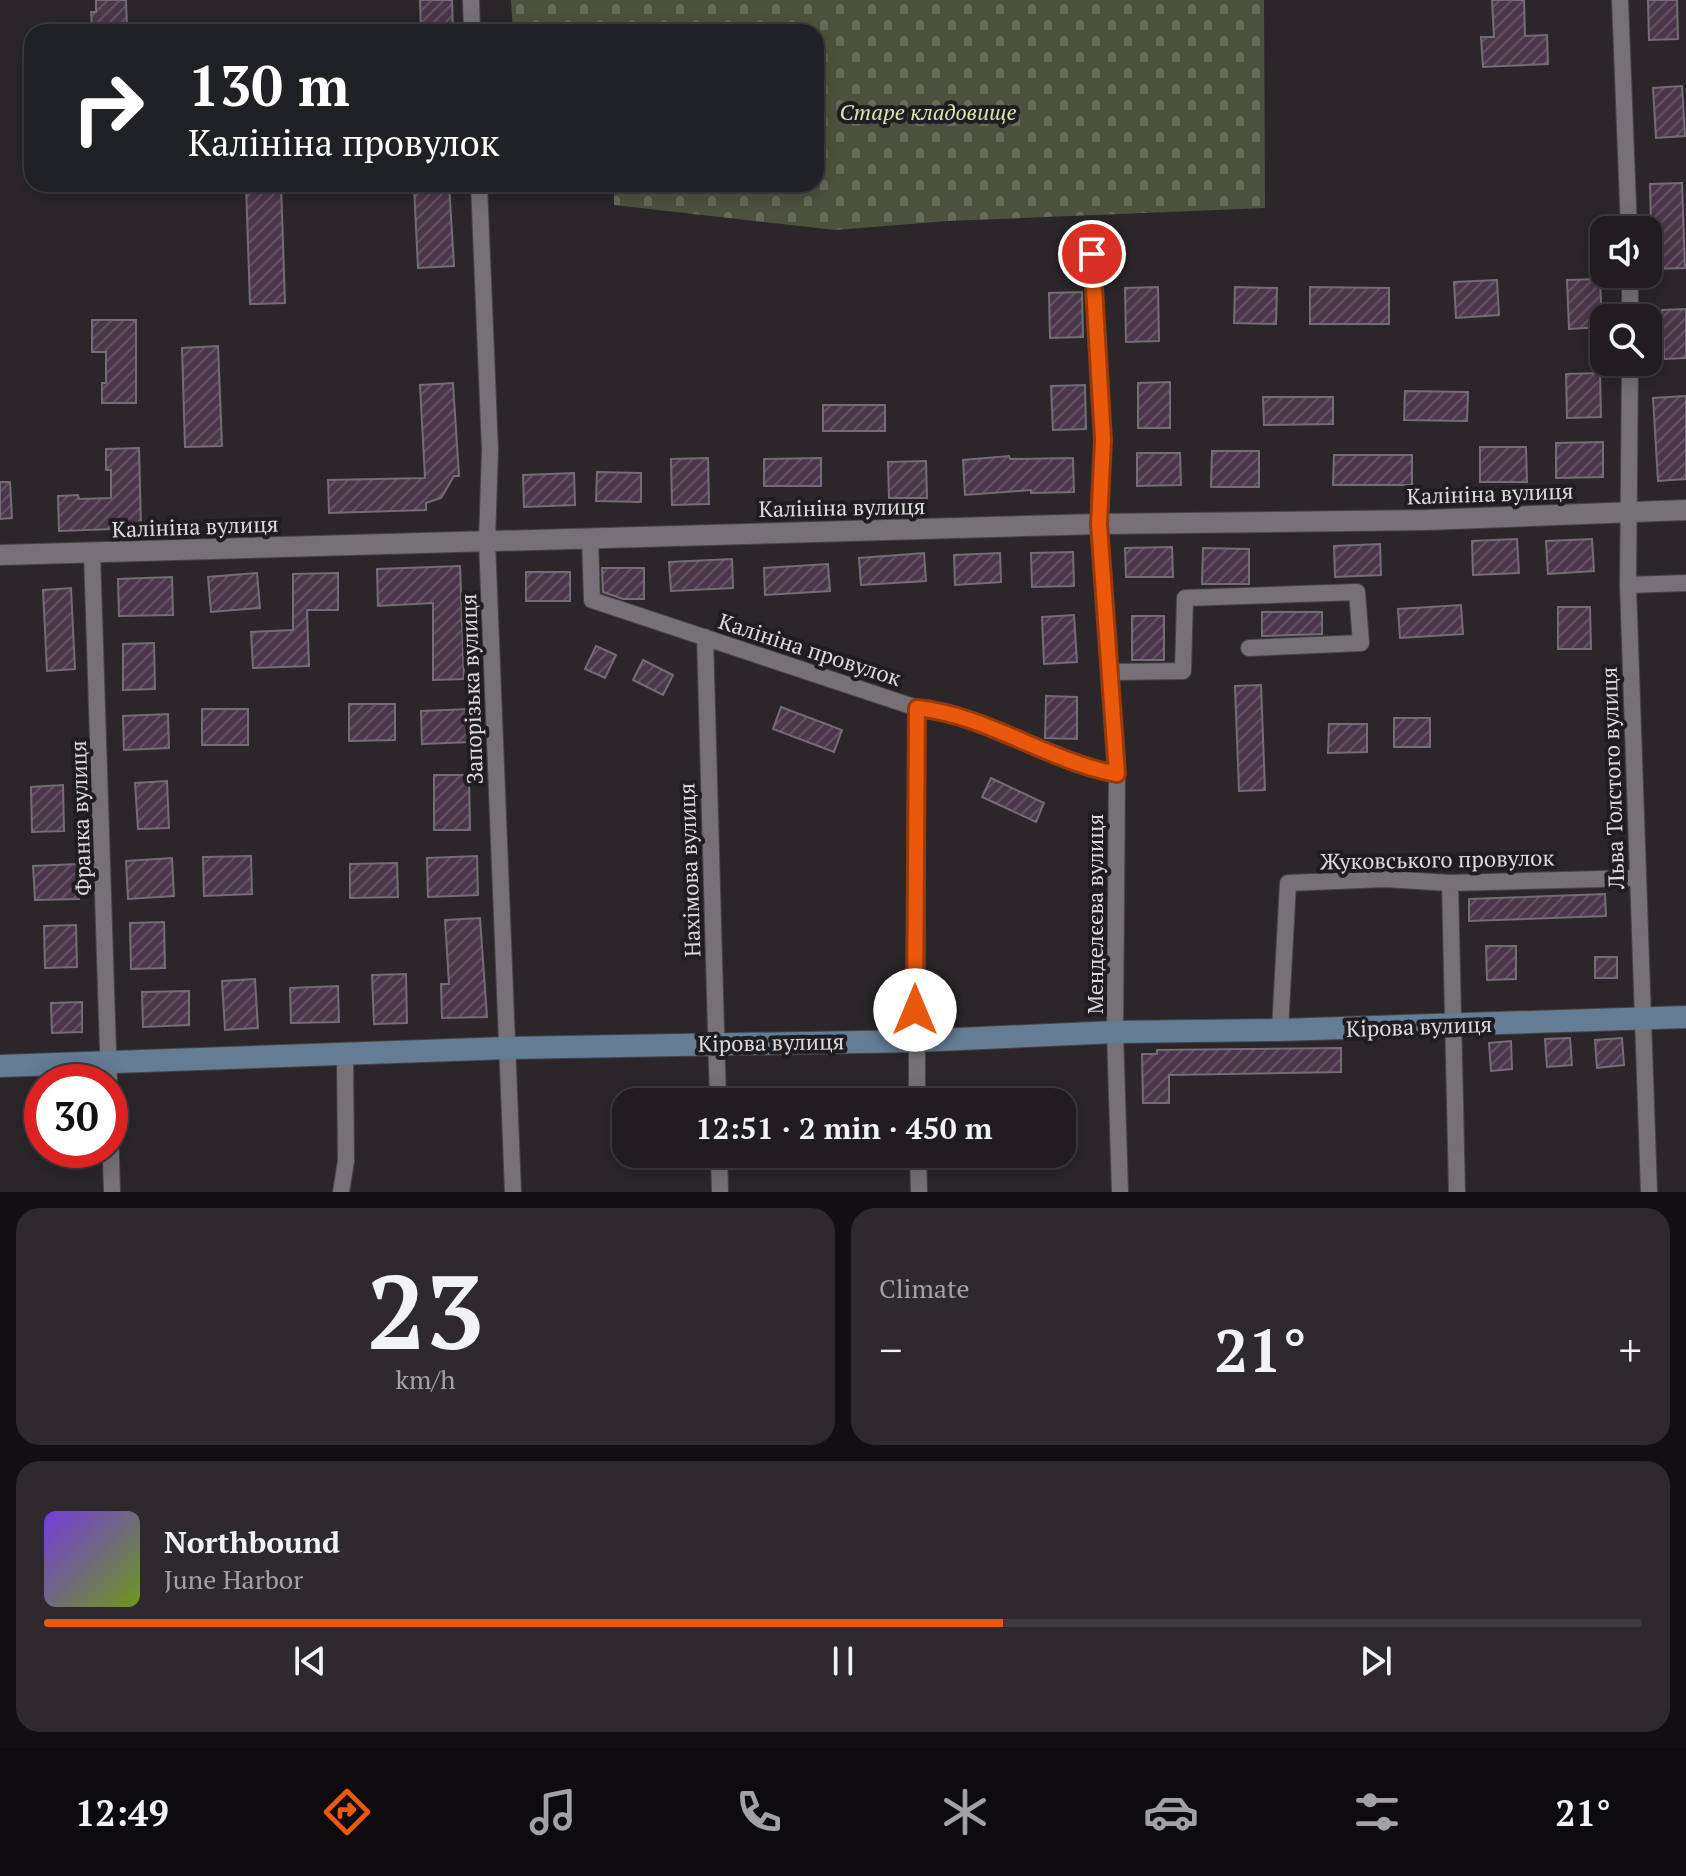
<!DOCTYPE html>
<meta charset="utf-8">
<style>
body{margin:0;font-family:"PT Serif",serif;background:#2d292d;color:#f1f3f6;height:100vh;display:flex;flex-direction:column;font-size:30px;white-space:nowrap}
*{box-sizing:border-box;margin:0}
p{font-size:26px;color:#a2a1a5}
.icon{flex:none;width:44px;height:44px;fill:none;stroke:currentColor;stroke-width:2;stroke-linecap:round;stroke-linejoin:round}
.map{position:relative;height:1192px;overflow:hidden}
.details{display:flex;flex-direction:column;gap:16px;padding:16px;background:#120f12;flex:1}
.details>*{flex:none}
.top-card{position:absolute;left:24px;top:24px;width:800px;height:168px;border-radius:24px;box-shadow:0 4px 20px #0003,0 0 0 2px #3d3a3e;background:#202124;color:#fff;overflow:hidden}
.fabs{position:absolute;left:1590px;top:216px;display:grid;gap:16px}
.fabs a{display:grid;place-items:center;width:72px;height:72px;border-radius:16px;background:#201c20;box-shadow:0 4px 20px #0003,0 0 0 2px #3d3a3e;font-size:40px}
.speed{position:absolute;left:24px;top:1064px;display:flex;gap:16px;font-size:40px;font-weight:700;text-align:center}
.speed>*{display:grid;place-content:center;width:104px;height:104px;border-radius:50%;background:#201c20;box-shadow:0 4px 20px #0003,0 0 0 2px #3d3a3e;line-height:1}
.speed .limit{border:12px solid #d22;background:#fff;color:#111}
.pin{position:absolute;display:grid;place-items:center;width:68px;height:68px;color:#fff;margin:-34px;border:4px solid #fff;border-radius:50%;box-shadow:0 2px 8px #0007}
.me{position:absolute;width:88px;margin:-44px;rotate:0deg;stroke-linejoin:round;filter:drop-shadow(0 0 6px #0008)}
.turn{display:flex;align-items:center;gap:28px;height:168px;padding:0 32px;font-size:36px}
.turn .icon{width:104px;height:104px;stroke-width:2.5}
.turn b{display:block;font-size:56px;line-height:68px}
.big{font-size:60px;font-weight:700;line-height:1.1}
.details .card{flex:1;display:flex;flex-direction:column;justify-content:center;gap:12px;min-width:0;padding:0 28px;border-radius:24px;background:#2d292d}
.details .dial{align-items:center;gap:0}
.dial b{font-size:104px;line-height:1}
.song{display:flex;align-items:center;gap:24px}
.cover{width:96px;height:96px;border-radius:12px;background:linear-gradient(135deg,hsl(260 70% 55%),hsl(80 70% 35%))}
.played{height:8px;border-radius:4px;background:linear-gradient(90deg,#ea580c 60%,#3d3a3e 60%)}
.keys{display:flex;justify-content:space-around;direction:ltr}
.heat{display:flex;justify-content:space-between;align-items:center;font-size:44px;direction:ltr}
.details .tiles{flex:1;display:grid;gap:16px;grid-template-columns:1fr 1fr}
.card:last-child{grid-column:span 2}
.trip{position:absolute;left:612px;top:1088px;width:464px;height:80px;border-radius:24px;background:#201c20;box-shadow:0 4px 20px #0003,0 0 0 2px #3d3a3e;font-weight:700;line-height:80px;text-align:center}
.menu{display:flex;height:128px;justify-content:space-around;align-items:center;background:#0d0b0d;color:#a2a1a5}
.menu .icon{width:56px;height:56px}
.menu .current{color:#ea580c}
.menu b{font-size:36px;color:#f1f3f6}
.map>svg:first-child{display:block}
</style>
<div class="map">
<svg width="1686" height="1192" viewBox="0 0 1686 1192">
<defs>
<pattern id="cemetery-stones" width="16" height="16" patternUnits="userSpaceOnUse" patternTransform="scale(2)"><rect width="16" height="16" fill="#4c523d"/><path d="M2 7V4a2 2 0 0 1 4 0v3zM10 15v-3a2 2 0 0 1 4 0v3z" fill="#656a59"/></pattern>
<pattern id="building-hatch" width="6" height="6" patternUnits="userSpaceOnUse" patternTransform="scale(2)"><rect width="6" height="6" fill="#4b374b"/><path d="M-1 1l2-2M0 6l6-6M5 7l2-2" fill="none" stroke="#645364"/></pattern>
</defs>
<rect width="100%" height="100%" fill="#2a262a"/>
<path fill="url(#cemetery-stones)" d="M511 0H1264L1265 208 948 221 835 230 614 205V184H816V32H513Z"/>
<path fill="url(#building-hatch)" stroke="#736e73" stroke-width="2" d="M96 0H126L127 28 92 30 91 12H96Z
M420 0H452L453 32H421Z
M1492 0H1524L1525 36 1547 35 1548 64 1483 67 1481 37H1494Z
M1648 0H1677L1678 39 1649 40Z
M1682 86 1685 136 1656 138 1653 88Z
M1682 183 1685 268 1652 269 1650 184Z
M246 184H281L285 303 250 304Z
M449 184 454 266 418 268 414 186Z
M1600 279 1602 327 1569 329 1567 280Z
M1497 280 1499 315 1456 318 1454 282Z
M1158 287 1159 341 1126 342 1125 288Z
M1235 287 1277 288 1276 324 1234 323Z
M1310 287 1389 288V324H1310Z
M1082 292 1083 337 1050 338 1049 293Z
M1686 309V358L1664 359 1662 310Z
M92 320H136V403H102V383H106V352H92Z
M218 346 222 446 185 447 182 348Z
M1600 373 1601 417 1567 418 1566 374Z
M1170 382V428H1138V383Z
M453 383 459 476H454L441 498 426 503V510L329 513 328 480 425 478 420 385Z
M1085 385 1086 429 1053 430 1051 386Z
M1405 391 1468 392 1467 421 1404 420Z
M1686 396V479L1658 481 1653 398Z
M1263 397H1333V424L1264 425Z
M823 405H885V431H823Z
M1603 442V477L1556 478V443Z
M1480 447H1526L1527 482H1480Z
M139 448 141 528 59 531 58 496 78 495 79 499 111 498V470H106V449Z
M1212 451H1259V487H1211Z
M1137 453H1180L1181 485 1137 486Z
M1334 455H1412V485H1333Z
M1009 456 1010 459 1073 458 1074 492 1031 493V490L965 495 963 460Z
M708 458 709 504 672 505 671 459Z
M821 458V486H764V459Z
M926 461 927 498H889L888 462Z
M597 472 641 473V502L596 501Z
M574 473 575 505 524 507 523 475Z
M0 482H10L12 518 0 519Z
M1517 539 1519 573 1473 575 1472 541Z
M1592 539 1594 571 1548 574 1546 541Z
M1380 544 1381 575 1335 577 1334 546Z
M1172 547 1173 577H1126L1125 548Z
M1203 548 1249 549V584H1202Z
M1073 552 1074 586 1032 587 1031 553Z
M924 553 926 581 861 585 859 558Z
M1000 553 1001 582 955 585 954 555Z
M732 559 733 588 671 591 669 562Z
M828 564 830 591 765 595 764 568Z
M460 566 464 679 433 680V603L378 606 377 569Z
M602 568H644V599H623L603 592Z
M526 572H570V601H526Z
M257 573 260 608 211 612 208 577Z
M338 573V610H307L309 666 253 668 251 632 293 630V574Z
M172 577 173 615 119 616 118 579Z
M71 588 75 669 47 671 43 590Z
M1461 605 1463 634 1400 638 1398 609Z
M1558 607H1590L1591 649H1558Z
M1262 612H1322V634L1262 636Z
M1074 615 1077 662 1044 664 1042 617Z
M1132 616H1164V660H1132Z
M154 643 155 689 123 690V644Z
M596 646 616 655 605 678 585 669Z
M643 660 673 675 663 695 633 680Z
M1261 685 1265 790 1239 791 1235 686Z
M1046 696 1077 697V739L1045 738Z
M349 704H395V740L349 741Z
M781 707 842 730 834 752 773 729Z
M202 709H248V745H202Z
M470 709 471 742 422 744 421 711Z
M168 714 169 748 124 750 123 716Z
M1394 718H1430V747H1394Z
M1329 724H1367V752L1328 753Z
M434 775H469L470 830H434Z
M991 778 1044 803 1036 822 982 797Z
M167 781 169 828 138 829 135 783Z
M63 785 64 831 32 832 31 787Z
M251 856 252 894 204 896 203 857Z
M477 856 478 895 428 897 427 858Z
M172 858 174 896 128 899 126 861Z
M397 863 398 897 350 898V864Z
M77 864 79 899 35 900 33 866Z
M1605 894 1606 916 1469 921V899Z
M480 918 487 1017 442 1018 441 984H449L445 920Z
M164 922 165 968 131 969 130 923Z
M76 925 77 967 45 968 44 926Z
M1486 946H1516V979L1487 980Z
M1595 957H1617V978H1595Z
M406 974 407 1023 374 1024 372 975Z
M255 979 258 1028 225 1030 222 981Z
M338 986 339 1022 291 1023 290 988Z
M189 991V1025L143 1027 142 992Z
M82 1002V1032L52 1033 51 1003Z
M1570 1038 1572 1065 1547 1067 1545 1039Z
M1622 1038 1624 1065 1597 1068 1595 1040Z
M1511 1041 1512 1069 1491 1071 1489 1043Z
M1341 1048V1072L1169 1075V1103H1143L1142 1054H1157V1050Z"/>
<g fill="none" stroke-linecap="round" stroke-linejoin="round">
<defs>
<path id="minor" d="M471 0 472 32
M1620 0 1629 230
M479 184 490 450 487 541 513 1192
M1092 254 1103 440 1099 524 1117 774 1115 1032 1120 1192
M1630 318V274
M1630 362 1628 585 1649 1192
M590 539 592 600 917 708C987 715 1047 762 1117 774
M92 552 109 1082
M1628 585 1686 583
M705 637 718 1102
M1111 672 1183 671 1185 598 1357 592 1361 643 1249 648
M1450 883 1457 1192
M1280 1030 1288 883 1385 879 1450 883 1637 878
M917 1102V708
M110 1126 112 1192
M719 1154 720 1192
M918 1154 919 1192
M341 1192 346 1161 345 1056"/>
<path id="tertiary" d="M0 555 1099 524 1427 520 1686 510"/>
<path id="secondary" d="M0 1066 508 1048 915 1041 1115 1032 1280 1030 1686 1017"/>
</defs>
<use href="#minor" stroke="#474448" stroke-width="18"/>
<use href="#tertiary" stroke="#474448" stroke-width="22"/>
<use href="#secondary" stroke="#474448" stroke-width="24"/>
<use href="#minor" stroke="#757176" stroke-width="16"/>
<use href="#tertiary" stroke="#757176" stroke-width="20"/>
<use href="#secondary" stroke="#647c94" stroke-width="22"/>
</g>
<g fill="none" stroke-linecap="round" stroke-linejoin="round">
<defs>
<path id="route" d="M915 1010 917 708C987 715 1047 761 1117 774L1099 524 1103 440 1092 254"/>
</defs>
<use href="#route" stroke="#983908" stroke-width="20"/>
<use href="#route" stroke="#ea580c" stroke-width="14"/>
</g>
<g text-anchor="middle" dominant-baseline="central" stroke-width="8" stroke-linejoin="round" paint-order="stroke">
<g font-size="22" font-style="italic" fill="#d7e6b0" stroke="#201d21">
<text x="928" y="111">Старе кладовище</text>
</g>
<g font-size="22" fill="#dddadd" stroke="#201d21">
<text transform="translate(1490 493) rotate(-2)">Калініна вулиця</text>
<text transform="translate(842 507) rotate(-1)">Калініна вулиця</text>
<text transform="translate(195 526) rotate(-2)">Калініна вулиця</text>
<text transform="translate(810 649) rotate(18)">Калініна провулок</text>
<text transform="translate(471 689) rotate(-92)">Запорізька вулиця</text>
<text transform="translate(1612 778) rotate(-92)">Льва Толстого вулиця</text>
<text transform="translate(80 818) rotate(-92)">Франка вулиця</text>
<text transform="translate(1437 859) rotate(-1)">Жуковського провулок</text>
<text transform="translate(689 870) rotate(-92)">Нахімова вулиця</text>
<text transform="translate(1094 914) rotate(-90)">Менделєєва вулиця</text>
<text transform="translate(1419 1026) rotate(-2)">Кірова вулиця</text>
<text transform="translate(771 1042) rotate(-1)">Кірова вулиця</text>
</g>
</g>
</svg>
<div class="fabs">
<a><svg class="icon" aria-label="sound" viewBox="0 0 24 24"><path d="M4 9h4l5-4v14l-5-4H4zM17 9q2 3 0 6"/></svg></a>
<a><svg class="icon" aria-label="search" viewBox="0 0 24 24"><circle cx="10" cy="10" r="6"/><path d="M15 15l6 6"/></svg></a>
</div>
<div class="speed"><div class="limit">30</div></div>
<div class="pin" style="left:1092px;top:254px;background:#d93025"><svg class="icon" aria-label="arrive" viewBox="0 0 24 24"><path d="M6 21V4h12l-3 4 3 4H6"/></svg></div>
<svg class="me" style="left:915px;top:1010px" viewBox="-20 -20 40 40"><circle r="19" fill="#fff"/><path d="M0-13L10 11 0 6-10 11z" fill="#ea580c"/></svg>
<div class="trip">12:51 · 2 min · 450 m</div>
<div class="top-card">
<div class="turn"><svg class="icon" aria-label="right" viewBox="0 0 24 24"><path d="M7 20v-9h11M14 6l5 5-5 5"/></svg><div><b>130 m</b>Калініна провулок</div></div>
</div>
</div>
<section class="details">
<div class="tiles">
<div class="card dial"><b>23</b><p>km/h</p></div>
<div class="card"><p>Climate</p>
<div class="heat"><a>−</a><b class="big">21°</b><a>+</a></div>
</div>
<div class="card">
<div class="song"><i class="cover"></i><div><b>Northbound</b><p>June Harbor</p></div></div>
<div class="played"></div>
<div class="keys"><svg class="icon" aria-label="previous" viewBox="0 0 24 24"><path d="M18 5L8 12l10 7zM5 5v14"/></svg><svg class="icon" aria-label="pause" viewBox="0 0 24 24"><path d="M8 5v14M16 5v14"/></svg><svg class="icon" aria-label="next" viewBox="0 0 24 24"><path d="M6 5l10 7-10 7zM19 5v14"/></svg></div>
</div>
</div>
</section>
<nav class="menu">
<b>12:49</b>
<svg class="icon current" aria-label="directions" viewBox="0 0 24 24"><path d="M12 3l9 9-9 9-9-9zM9 14v-3h6M13 9l2 2-2 2"/></svg>
<svg class="icon" aria-label="music" viewBox="0 0 24 24"><path d="M9 18V5l10-2v13"/><circle cx="6" cy="18" r="3"/><circle cx="16" cy="16" r="3"/></svg>
<svg class="icon" aria-label="phone" viewBox="0 0 24 24"><path d="M5 4h4l2 5-3 2q2 4 5 5l2-3 5 2v4C11 20 4 13 5 4z"/></svg>
<svg class="icon" aria-label="climate" viewBox="0 0 24 24"><path d="M12 3v18M4 7l16 10M4 17L20 7"/></svg>
<svg class="icon" aria-label="car" viewBox="0 0 24 24"><path d="M5 17H2v-5l4-1 3-4h7l3 4 3 1v5h-3M9 17h6M6 11h13"/><circle cx="7" cy="17" r="2"/><circle cx="17" cy="17" r="2"/></svg>
<svg class="icon" aria-label="filters" viewBox="0 0 24 24"><path d="M4 7h16M4 17h16"/><circle cx="9" cy="7" r="2"/><circle cx="15" cy="17" r="2"/></svg>
<b>21°</b>
</nav>
